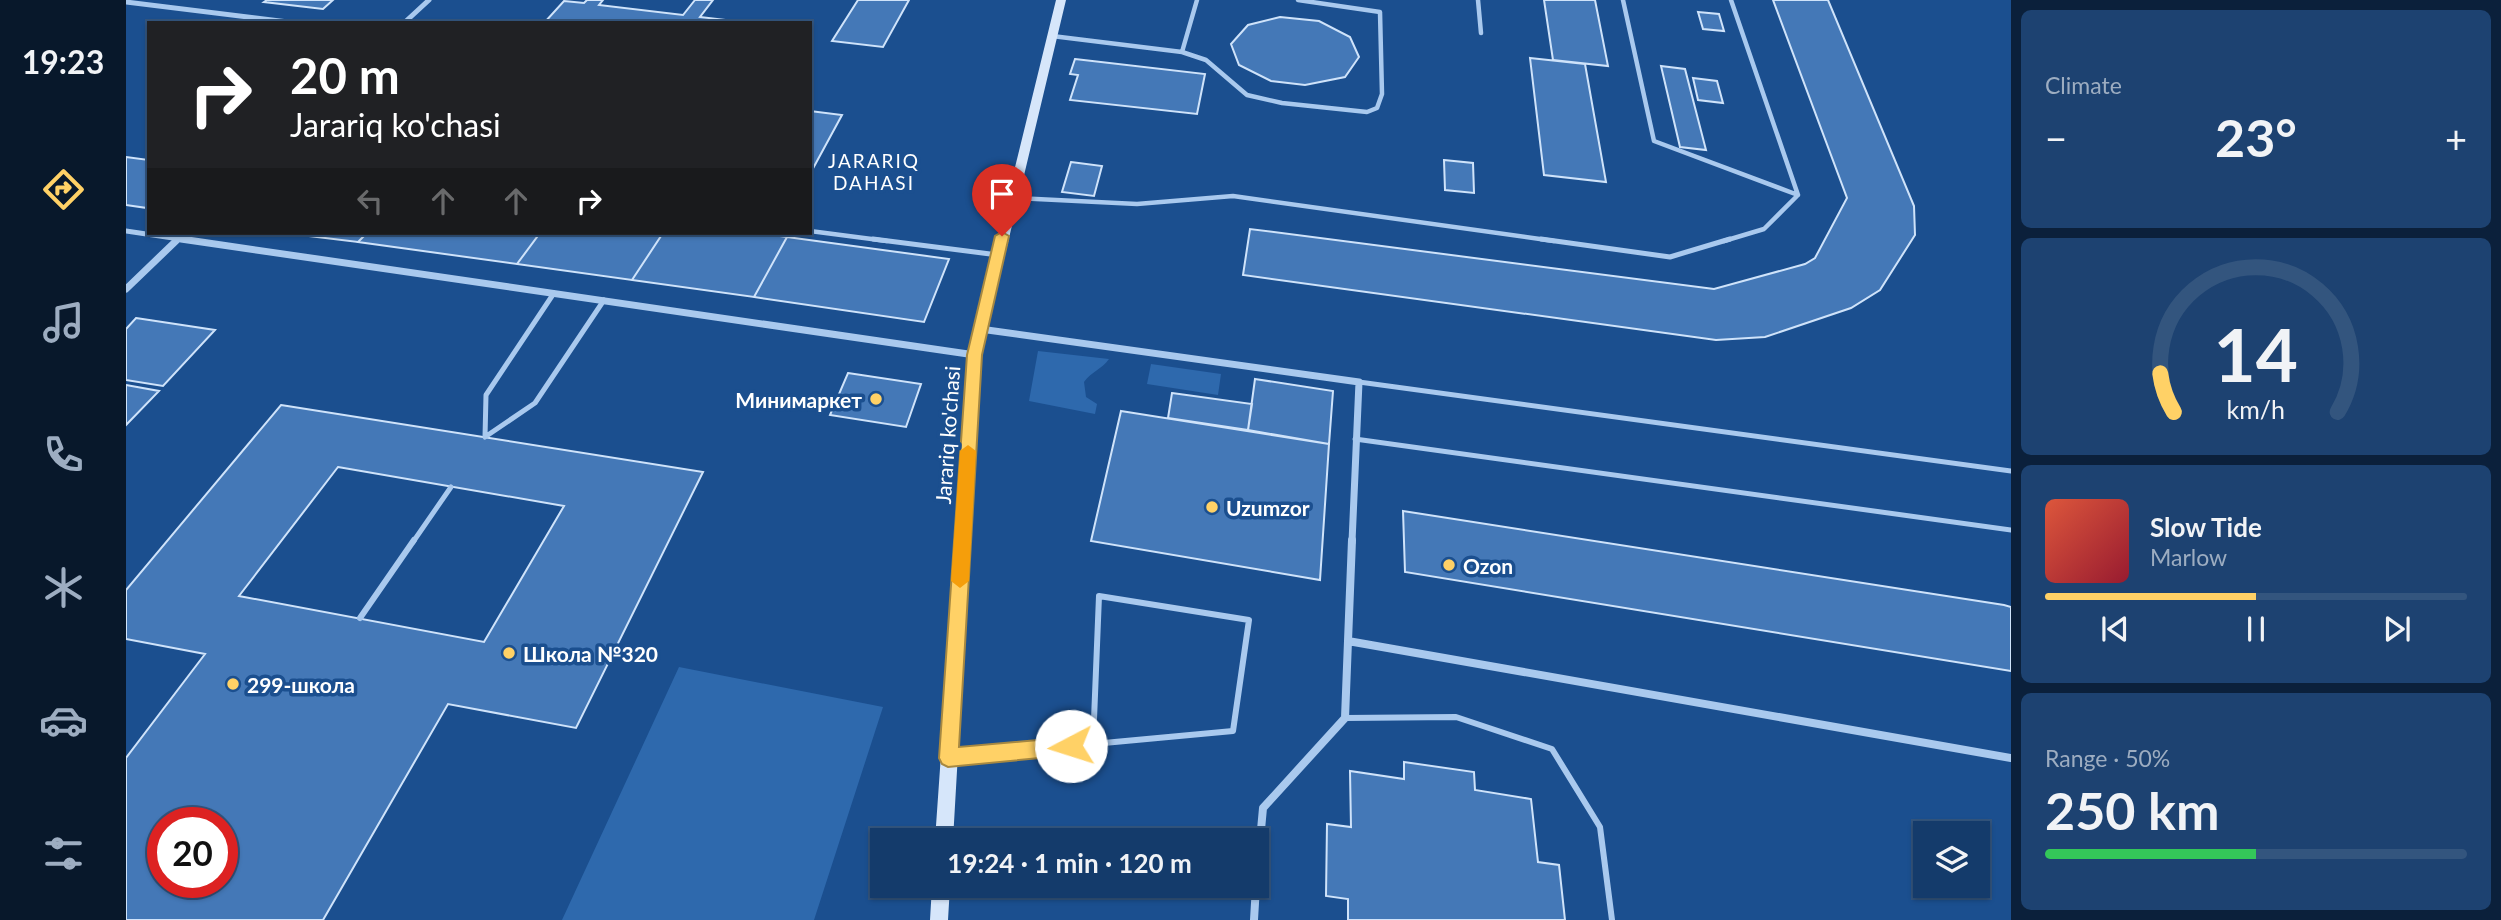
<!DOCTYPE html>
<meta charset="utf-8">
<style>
body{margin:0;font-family:Lato,sans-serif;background:#1d4271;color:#f1f3f6;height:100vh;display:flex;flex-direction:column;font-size:26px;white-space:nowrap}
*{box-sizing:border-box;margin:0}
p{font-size:23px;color:#9dadc1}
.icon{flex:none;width:38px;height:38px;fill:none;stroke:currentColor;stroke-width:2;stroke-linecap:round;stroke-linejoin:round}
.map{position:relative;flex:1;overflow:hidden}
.details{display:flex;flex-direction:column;gap:10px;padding:10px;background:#0b203b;width:490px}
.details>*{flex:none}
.guide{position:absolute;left:21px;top:21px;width:665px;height:214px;border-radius:0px;box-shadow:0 2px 5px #0004,0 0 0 2px #33557e;background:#202124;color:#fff;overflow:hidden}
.buttons{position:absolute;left:1787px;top:821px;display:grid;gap:14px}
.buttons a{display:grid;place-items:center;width:77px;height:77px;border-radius:0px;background:#143b6b;box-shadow:0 2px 5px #0004,0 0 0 2px #33557e;font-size:35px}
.speed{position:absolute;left:21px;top:807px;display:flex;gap:14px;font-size:35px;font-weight:700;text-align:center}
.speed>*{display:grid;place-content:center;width:91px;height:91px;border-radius:50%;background:#143b6b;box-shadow:0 2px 5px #0004,0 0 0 2px #33557e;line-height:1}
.speed .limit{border:10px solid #d22;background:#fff;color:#111}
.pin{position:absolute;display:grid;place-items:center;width:60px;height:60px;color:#fff;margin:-72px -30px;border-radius:50% 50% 50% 0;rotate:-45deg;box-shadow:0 0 7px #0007}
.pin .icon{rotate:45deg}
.me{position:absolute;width:77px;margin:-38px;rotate:265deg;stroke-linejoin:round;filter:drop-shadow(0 0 5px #0008)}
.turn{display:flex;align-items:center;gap:24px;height:147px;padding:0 28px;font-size:32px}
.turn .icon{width:91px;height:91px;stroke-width:2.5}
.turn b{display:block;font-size:49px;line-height:60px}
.lanes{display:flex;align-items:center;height:66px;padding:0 28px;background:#0003;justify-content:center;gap:35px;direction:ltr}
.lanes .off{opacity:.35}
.big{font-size:52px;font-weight:700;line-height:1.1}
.details .card{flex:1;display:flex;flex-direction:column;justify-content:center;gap:10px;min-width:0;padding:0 24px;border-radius:10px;background:#1d4271}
.details .dial{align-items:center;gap:0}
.dial svg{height:182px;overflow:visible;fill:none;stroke:#33557e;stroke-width:7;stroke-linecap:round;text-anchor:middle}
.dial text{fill:#f1f3f6;stroke:none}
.song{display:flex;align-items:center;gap:21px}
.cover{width:84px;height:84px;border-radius:10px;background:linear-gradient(135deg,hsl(10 70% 55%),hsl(350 70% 35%))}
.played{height:7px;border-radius:4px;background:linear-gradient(90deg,#ffd166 50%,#33557e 50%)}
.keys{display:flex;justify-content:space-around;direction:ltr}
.heat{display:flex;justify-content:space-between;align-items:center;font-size:38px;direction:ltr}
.charge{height:10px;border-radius:5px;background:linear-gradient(90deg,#34c759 50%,#33557e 0)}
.trip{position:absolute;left:744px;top:828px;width:399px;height:70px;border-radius:0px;background:#143b6b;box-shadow:0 2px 5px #0004,0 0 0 2px #33557e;font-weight:700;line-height:70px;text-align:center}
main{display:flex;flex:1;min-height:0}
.tabs{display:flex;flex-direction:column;width:126px;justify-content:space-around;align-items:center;background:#08182b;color:#9dadc1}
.tabs .icon{width:49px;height:49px}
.tabs .on{color:#ffd166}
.tabs b{font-size:32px;color:#f1f3f6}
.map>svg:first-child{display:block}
</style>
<main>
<nav class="tabs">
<b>19:23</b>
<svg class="icon on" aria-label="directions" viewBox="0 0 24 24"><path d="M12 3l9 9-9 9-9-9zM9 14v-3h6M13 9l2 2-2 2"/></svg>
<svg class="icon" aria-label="music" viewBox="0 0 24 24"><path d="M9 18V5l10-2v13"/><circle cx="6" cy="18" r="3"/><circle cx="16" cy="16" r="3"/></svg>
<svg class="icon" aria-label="phone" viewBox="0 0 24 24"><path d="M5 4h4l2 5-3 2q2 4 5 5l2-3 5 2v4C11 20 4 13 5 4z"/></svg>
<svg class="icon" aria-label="climate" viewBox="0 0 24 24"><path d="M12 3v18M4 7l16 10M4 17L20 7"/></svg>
<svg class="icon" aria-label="car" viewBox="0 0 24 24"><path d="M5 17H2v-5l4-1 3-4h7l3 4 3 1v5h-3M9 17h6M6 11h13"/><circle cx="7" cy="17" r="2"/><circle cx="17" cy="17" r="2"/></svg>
<svg class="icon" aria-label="filters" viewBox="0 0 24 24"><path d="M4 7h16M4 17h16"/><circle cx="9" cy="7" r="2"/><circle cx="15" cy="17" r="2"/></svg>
</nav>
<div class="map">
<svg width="1885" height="920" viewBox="0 0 1885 920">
<rect width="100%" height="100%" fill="#1b4f8f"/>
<path fill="#2e69ad" d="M912 351 983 359C976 369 965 372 958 382L960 397 971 404 969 414 903 401Z
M1025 364 1095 374 1092 395 1021 384Z
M553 667 757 707 688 920H436Z"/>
<path fill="#4478b7" stroke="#cfe3fa" stroke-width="2" fill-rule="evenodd" d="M141 0H207L197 9 138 2Z
M461 0H477L473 5 557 15 569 0H587L574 17 600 20 598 23H418L438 1 458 3Z
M732 0H783L757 47 706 41Z
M1418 0H1469L1482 66 1427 60Z
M1647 0H1702L1788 206 1789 235 1754 290 1725 308 1639 337 1590 340 1117 275 1124 229 1588 289 1679 264 1689 258 1721 198Z
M1572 12 1593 14 1598 31 1577 29Z
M1154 17 1193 21 1224 37 1233 57 1219 77 1179 85 1145 81 1113 65 1105 44 1122 25Z
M1404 58 1459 64 1480 182 1418 175Z
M949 59 1079 74 1071 114 944 100 952 75 944 74Z
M1535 66 1559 69 1580 150 1554 147Z
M1567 78 1591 81 1597 103 1572 100Z
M684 111 716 115 684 174Z
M0 157 23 160 21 208 0 205Z
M1318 160 1347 163 1348 193 1319 190Z
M945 162 976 166 968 196 936 192Z
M158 233H241L232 242Z
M241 233H414L391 264 232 242Z
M414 233H537L506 280 391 264Z
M537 233H633L661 237 628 297 506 280Z
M661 237 823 259 798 322 628 297Z
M10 318 89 330 37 386 0 380V329Z
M722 373 795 384 780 427 704 415Z
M1129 379 1207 391 1203 444 1122 430Z
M0 385 33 391 0 425Z
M1046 393 1126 404 1122 430 1042 418Z
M155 405 577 472 450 728 322 704 197 920H0V758L79 654 0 639V590ZM212 467 438 506 358 642 113 596ZM37 822H96V882H37Z
M995 411 1203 444 1194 580 965 541Z
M1277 511 1878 605 1885 607V671L1279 572Z
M1278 762 1348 772 1349 790 1405 799 1412 862 1433 865 1439 920H1222V899L1200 896 1201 824 1225 827 1224 771 1278 779Z"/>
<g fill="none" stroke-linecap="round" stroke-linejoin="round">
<path stroke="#a9c9ee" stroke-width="4.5" d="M1352 0 1355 33
M1497 0 1528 141 1672 195
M926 36 1056 52 1080 60 1121 95 1156 103 1241 112 1251 108 1256 94 1254 12 1172 0
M1056 52 1071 0
M888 198 1011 204 1107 196 1428 241
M684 231 761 241
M1598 241 1638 229 1672 195 1605 0"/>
<path stroke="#a9c9ee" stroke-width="5" d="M747 239 872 255
M1415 239 1544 257 1604 239
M1233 382 1885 471
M359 437 409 403 478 300
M359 437 360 395 428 293
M1229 439 1885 530
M287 542 325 487"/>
<path stroke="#a9c9ee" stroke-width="6" d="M973 596 1123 620 1107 731 967 744Z
M234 618 288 540
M1219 718 1330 717 1426 749 1474 827 1486 920
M826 757 967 744"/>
<path stroke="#a9c9ee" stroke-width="5" d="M0 2 170 23
M278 23 303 0
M0 231 67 241
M50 241 58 233"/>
<path stroke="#a9c9ee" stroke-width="7" d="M55 239 849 355
M0 289 52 239
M854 329 1233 382 1226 542"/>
<path stroke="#a9c9ee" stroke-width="8" d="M1222 641 1226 540
M1130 884 1137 808 1219 718 1222 641 1885 758
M1128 920 1130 886"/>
<path fill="#d6e6fa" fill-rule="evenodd" d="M930 0H940L855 355 827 840H809L843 355Z
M806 886H824L822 920H804Z"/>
</g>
<path fill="#ffd166" stroke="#a68842" stroke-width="2" d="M876 232 883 236 856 355 833 747 945 737 952 740 954 746 952 753 945 755 822 767 816 764 813 758 841 355 869 236Z"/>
<path fill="#f59e0b" d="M842 445 850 451 843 581 834 588 825 581 834 451Z"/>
<g fill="#ffd166" stroke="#1b4f8f" stroke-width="2.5">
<circle cx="750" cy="399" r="7"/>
<circle cx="1086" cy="507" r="7"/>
<circle cx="1323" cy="565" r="7"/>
<circle cx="383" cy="653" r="7"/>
<circle cx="107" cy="684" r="7"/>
</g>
<g text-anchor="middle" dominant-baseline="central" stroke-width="7" stroke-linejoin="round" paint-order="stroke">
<g font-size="19" letter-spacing="2" fill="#fff" stroke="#1b4f8f">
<text x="748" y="160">JARARIQ<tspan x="748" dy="22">DAHASI</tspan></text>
</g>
<g font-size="21" font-weight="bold" fill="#fff" stroke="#1b4f8f" text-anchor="start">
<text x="736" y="399" text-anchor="end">Минимаркет</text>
<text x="1100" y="507">Uzumzor</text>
<text x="1337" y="565">Ozon</text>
<text x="397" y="653">Школа №320</text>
<text x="121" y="684">299-школа</text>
</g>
<g font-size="21" fill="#fff" stroke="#1b4f8f">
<text transform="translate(821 435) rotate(-86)">Jarariq ko'chasi</text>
</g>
</g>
</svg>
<div class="buttons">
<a><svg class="icon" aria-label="layers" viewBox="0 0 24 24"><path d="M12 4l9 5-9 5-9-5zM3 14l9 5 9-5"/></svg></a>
</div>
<div class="speed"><div class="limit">20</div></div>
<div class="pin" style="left:876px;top:236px;background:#d93025"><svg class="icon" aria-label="arrive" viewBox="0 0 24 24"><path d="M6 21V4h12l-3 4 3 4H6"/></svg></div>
<svg class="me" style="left:945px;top:746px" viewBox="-20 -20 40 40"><circle r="19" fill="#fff"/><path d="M0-13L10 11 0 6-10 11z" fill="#ffd166"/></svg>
<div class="trip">19:24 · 1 min · 120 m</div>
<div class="guide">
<div class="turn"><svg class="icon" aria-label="right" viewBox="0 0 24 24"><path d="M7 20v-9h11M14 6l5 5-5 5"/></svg><div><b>20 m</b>Jarariq ko'chasi</div></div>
<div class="lanes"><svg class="icon off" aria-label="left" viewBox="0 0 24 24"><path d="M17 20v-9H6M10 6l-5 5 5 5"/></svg><svg class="icon off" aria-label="ahead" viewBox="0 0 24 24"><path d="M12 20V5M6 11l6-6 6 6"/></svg><svg class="icon off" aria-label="ahead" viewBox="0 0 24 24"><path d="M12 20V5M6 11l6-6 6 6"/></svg><svg class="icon" aria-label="right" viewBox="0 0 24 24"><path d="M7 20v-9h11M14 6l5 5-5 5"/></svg></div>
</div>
</div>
<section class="details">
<div class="card"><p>Climate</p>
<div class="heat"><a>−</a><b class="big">23°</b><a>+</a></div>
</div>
<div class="card dial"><svg viewBox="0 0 100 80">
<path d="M14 69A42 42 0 1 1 86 69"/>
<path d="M14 69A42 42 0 0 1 8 52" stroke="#ffd166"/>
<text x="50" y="56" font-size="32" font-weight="700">14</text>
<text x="50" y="72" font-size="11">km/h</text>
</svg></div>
<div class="card">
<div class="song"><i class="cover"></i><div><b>Slow Tide</b><p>Marlow</p></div></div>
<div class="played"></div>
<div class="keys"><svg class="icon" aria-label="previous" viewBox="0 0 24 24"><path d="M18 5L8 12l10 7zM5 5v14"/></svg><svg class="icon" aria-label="pause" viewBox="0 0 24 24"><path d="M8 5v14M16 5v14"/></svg><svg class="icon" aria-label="next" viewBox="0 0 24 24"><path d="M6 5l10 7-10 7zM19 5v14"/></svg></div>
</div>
<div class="card"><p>Range · 50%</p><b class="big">250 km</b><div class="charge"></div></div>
</section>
</main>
